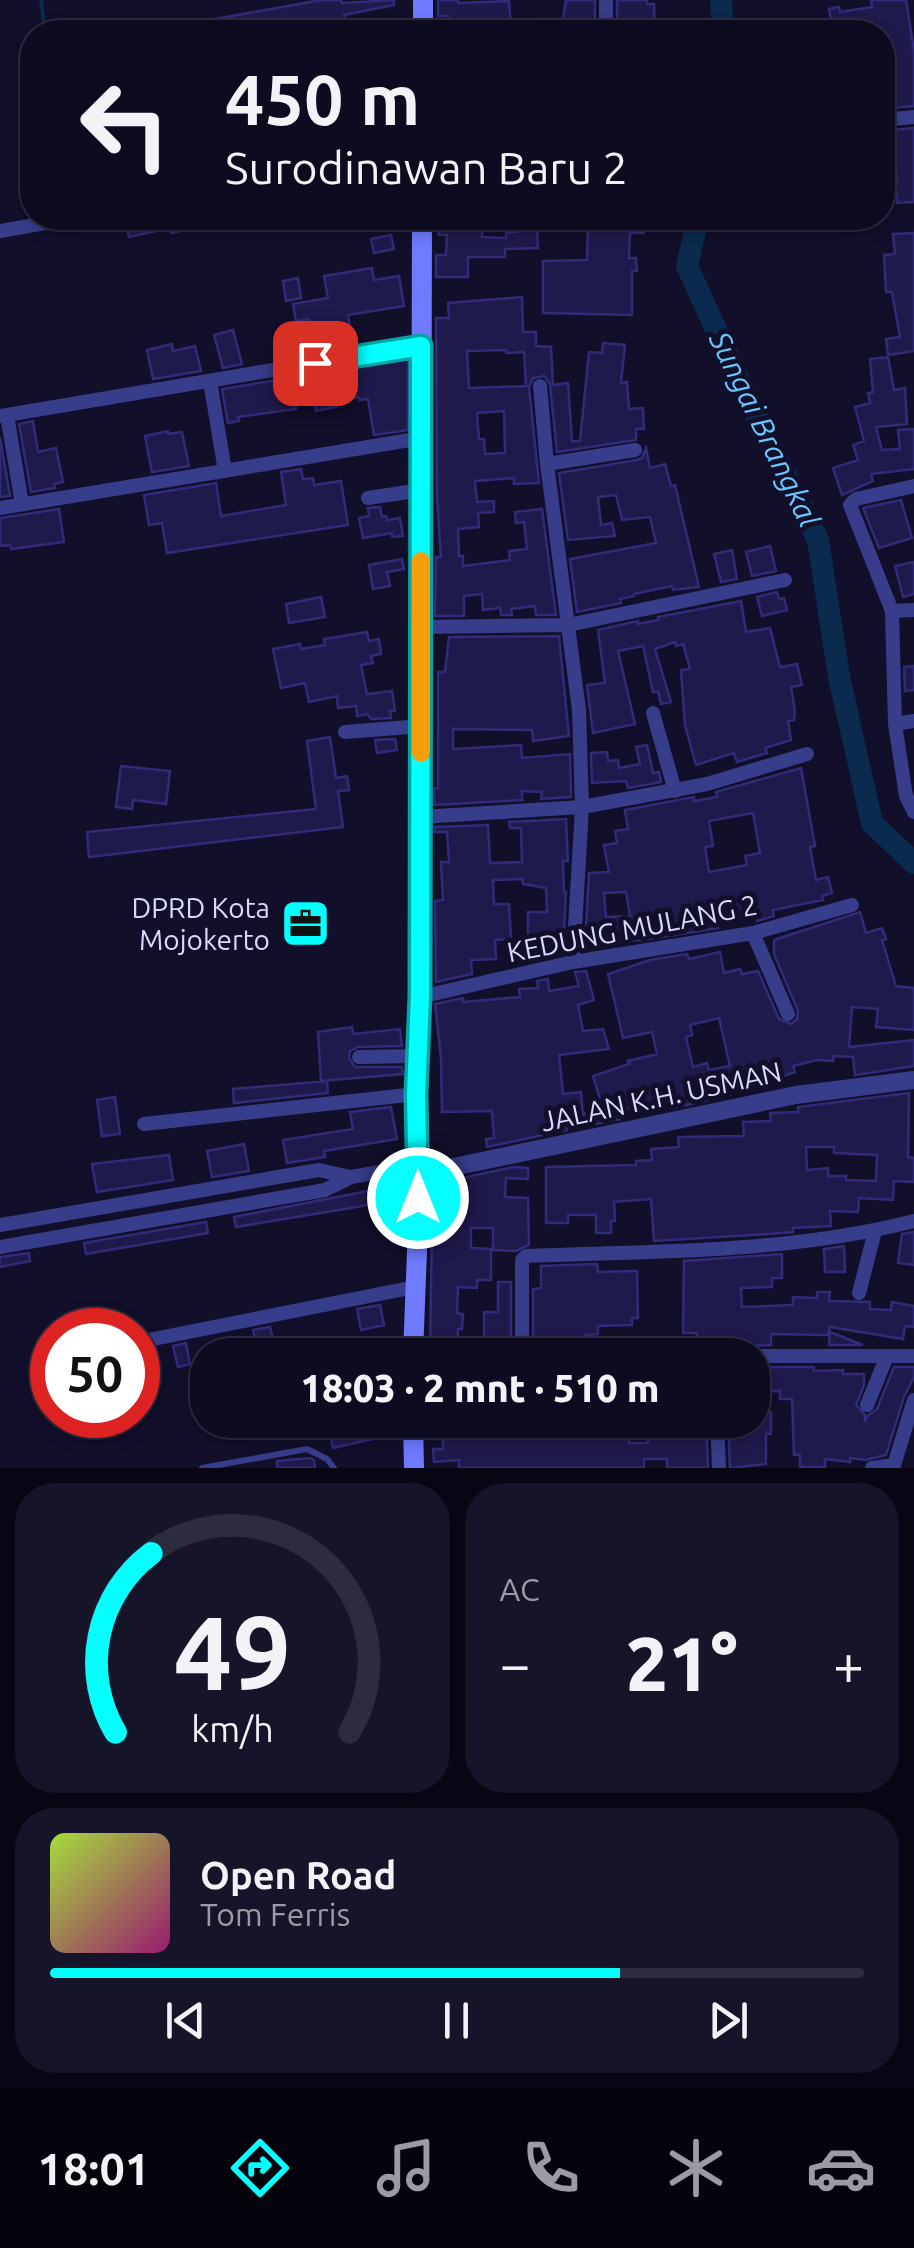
<!DOCTYPE html>
<html lang="id">
<meta charset="utf-8">
<style>
body{margin:0;font-family:Ubuntu,sans-serif;background:#161429;color:#f1f3f6;height:100vh;display:flex;flex-direction:column;font-size:38px;white-space:nowrap}
*{box-sizing:border-box;margin:0}
p{font-size:32px;color:#9a9ba5}
.icon{flex:none;width:55px;height:55px;fill:none;stroke:currentColor;stroke-width:2;stroke-linecap:round;stroke-linejoin:round}
.map{position:relative;height:1468px;overflow:hidden}
.details{display:flex;flex-direction:column;gap:15px;padding:15px;background:#070612;flex:1}
.details>*{flex:none}
.guide{position:absolute;left:20px;top:20px;width:875px;height:210px;border-radius:40px;box-shadow:0 5px 15px #0003,0 0 0 2px #2d2b3e;background:#0d0b20;color:#f1f3f6;overflow:hidden}
.speed{position:absolute;left:30px;top:1308px;display:flex;gap:20px;font-size:50px;font-weight:700;text-align:center}
.speed>*{display:grid;place-content:center;width:130px;height:130px;border-radius:50%;background:#0d0b20;box-shadow:0 5px 15px #0003,0 0 0 2px #2d2b3e;line-height:1}
.speed .limit{border:15px solid #d22;background:#fff;color:#111}
.pin{position:absolute;display:grid;place-items:center;width:85px;height:85px;color:#fff;margin:-42px;border-radius:20px;box-shadow:0 5px 15px #0006}
.me{position:absolute;width:110px;margin:-55px;rotate:0deg;stroke-linejoin:round;filter:drop-shadow(0 0 8px #0008)}
.turn{display:flex;align-items:center;gap:35px;height:210px;padding:0 40px;font-size:45px}
.turn .icon{width:130px;height:130px;stroke-width:2.5}
.turn b{display:block;font-size:70px;line-height:85px}
.big{font-size:75px;font-weight:800;line-height:1.1}
.details .card{flex:1;display:flex;flex-direction:column;justify-content:center;gap:15px;min-width:0;padding:0 35px;border-radius:40px;background:#161429}
.details .dial{align-items:center;gap:0}
.dial svg{height:260px;overflow:visible;fill:none;stroke:#2d2b3e;stroke-width:7;stroke-linecap:round;text-anchor:middle}
.dial text{fill:#f1f3f6;stroke:none}
.song{display:flex;align-items:center;gap:30px}
.cover{width:120px;height:120px;border-radius:15px;background:linear-gradient(135deg,hsl(80 70% 55%),hsl(320 70% 35%))}
.played{height:10px;border-radius:5px;background:linear-gradient(90deg,#04fffe 70%,#2d2b3e 70%)}
.keys{display:flex;justify-content:space-around;direction:ltr}
.heat{display:flex;justify-content:space-between;align-items:center;font-size:55px;direction:ltr}
.details .tiles{flex:1;display:grid;gap:15px;grid-template-columns:1fr 1fr}
.card:last-child{grid-column:span 2}
.trip{position:absolute;left:190px;top:1338px;width:580px;height:100px;border-radius:40px;background:#0d0b20;box-shadow:0 5px 15px #0003,0 0 0 2px #2d2b3e;font-weight:800;line-height:100px;text-align:center}
.tabs{display:flex;height:160px;justify-content:space-around;align-items:center;background:#05040d;color:#9a9ba5}
.tabs .icon{width:70px;height:70px}
.tabs .on{color:#04fffe}
.tabs b{font-size:45px;color:#f1f3f6}
.map>svg:first-child{display:block}
</style>
<div class="map">
<svg width="914" height="1468" viewBox="0 0 914 1468">
<rect width="100%" height="100%" fill="#110f2a"/>
<g fill="none" stroke-linecap="round" stroke-linejoin="round">
<path stroke="#0a2a4e" stroke-width="4" d="M41 0 45 32"/>
<path stroke="#0a2a4e" stroke-width="22" d="M721 0 723 32
M698 218 687 266 744 391 818 540 839 677 872 823 914 863"/>
</g>
<path fill="#1f1a4c" stroke="#322b79" stroke-width="2.5" fill-rule="evenodd" d="M321 0H341L342 3 394 0V5L344 15 347 32H171L170 27Z
M438 0H458V3L509 1 511 27H496V32H449L448 16H438Z
M566 0H595V32H539V19H563Z
M617 0H647V4H654L655 32H617Z
M871 0H906L914 51V106L882 109V32H844L843 26 832 27 829 9 839 7 840 12 872 7Z
M914 128V202L897 203V193H890V183L897 182 895 160 882 163V131Z
M125 218H222V222L171 233 169 228 129 237Z
M448 218H468V222H482V237L506 238V233L537 229 538 248 505 249V257H468V277H436V255H446L447 235H439V224H448Z
M588 218H644V233H630L629 258H636L637 271H632V315L543 313V261L587 260Z
M914 233V351L888 355 886 339 900 337 892 292H886L884 255 895 254 893 234Z
M391 235 394 249 374 253 371 239Z
M372 268 374 280 399 276 404 306 348 315 353 346 315 349 309 319 296 321 293 304 328 298 324 276Z
M298 278 301 298 286 301 283 281Z
M522 297 523 332H536V346L551 347 553 385 568 383 572 441H580L589 352 602 353 603 343 625 345 621 383 627 382 629 409 643 408 644 429H636V440L557 452 550 384 544 376 533 378 529 387 539 483 514 484V478L475 481 477 502 494 501V512L478 513 479 527 458 529 459 556H463V566L510 560 509 551 527 549 524 522 516 523 515 512 542 509 556 615H536L535 606 511 609 512 615H501L500 608 483 610 482 594 464 596V616H435L436 557H441L437 498 436 318H449L448 303ZM506 350V353L524 352 526 386 469 388 467 351ZM504 411 505 453 485 454 484 439H479L477 413Z
M233 330 242 364 223 368 214 335Z
M172 344 173 351 195 346 201 371 153 379 147 350Z
M888 357 894 390 905 388 907 424 876 427 882 450 900 449 898 430 914 429V469L871 474 873 481 842 495 833 468 858 460 853 445 864 441 855 407 870 403 868 393 873 392 870 359Z
M408 358V430L374 435 368 399 359 400 358 397 335 401 336 407 316 411 309 375Z
M290 378 296 409 238 417 239 421 228 423 222 389Z
M33 421 38 452 56 448 63 482 54 484 55 488 31 492 19 424Z
M168 431V434L182 432 189 466 152 472 145 436Z
M0 437 10 496 0 497Z
M646 448 650 468 665 464 671 486 675 485 699 587 673 590 672 586 634 594V596L620 599 621 603 577 612 570 559 656 543 650 517 622 520 616 495 598 497 601 525 612 523 615 536 568 540 559 473 637 460 642 458Z
M301 469 303 479 313 478 314 485 341 481 348 525 167 553 162 523 149 525 144 495 216 483 221 516 286 505 281 472Z
M901 500 912 538 879 548 863 508Z
M380 507 382 517 386 516 387 520 400 518 403 536 392 537V533L363 538 359 518 369 516 368 508Z
M59 509 64 542 11 549 10 545 0 546V518Z
M770 546 776 571 752 576 746 552Z
M732 550 737 579 721 582 714 554Z
M402 559 404 569 387 572 390 586 373 589 369 565Z
M914 562V594L903 597 895 566Z
M777 592 779 599 784 598 787 610 762 616 757 597Z
M321 597 325 617 289 623 286 604Z
M741 601 746 632 770 628 780 667 797 664 802 685 791 687 795 711 794 720 788 721 791 740 765 748 767 753 737 762 734 753 696 765 685 725 681 670 690 669 683 644 676 646 675 642 655 649 671 702 661 704 658 691 653 692 643 646 618 651 635 724 593 733 587 685 605 683 598 630 638 621V624L658 620V617Z
M367 632 369 641 379 639 381 654 371 656 373 663 361 665 367 694 392 691 395 711H390L391 718 371 719 367 714 357 716 356 706 338 708 337 696 309 702 305 683 281 688 273 649 300 644 301 649 325 645 324 639Z
M559 636 569 736 533 741 532 730 453 729V749L521 745 522 758 570 754 571 797 541 799 542 792 522 791V800L434 805V789L438 788V672H445L449 637Z
M914 666V690L905 691 904 667Z
M330 737 336 778 347 776 349 790 338 791 343 827 89 857 87 832 316 809 307 741Z
M395 739 397 750 377 753 375 740Z
M647 745 653 773 659 772 661 782 628 788 626 781 592 783 591 753 607 752 608 761 618 760 619 768 640 764 636 747Z
M121 766 170 771 166 804 133 800 132 809 116 807Z
M801 768 815 846 810 847 816 880 828 877 832 893 822 896 823 900 773 910 774 916 757 921 756 915 738 918 737 911 716 915 718 928 644 940 589 942V929H586L589 873 609 872 604 845 617 843 615 831 628 829 625 810 694 797V801L717 797 716 792ZM753 813 760 853 745 856 747 865 709 872 705 847 713 846 709 821ZM626 892 630 916 606 917 604 893Z
M566 819 568 861H563L564 892H566L563 948 528 953V912H547L546 888 523 884 522 879 493 880 494 904H509L511 939 495 940 496 959 471 960 472 974 436 982 435 901 443 900 441 862H449L447 832H434V827L488 825 490 863 522 862 521 828H510L509 822Z
M860 912 866 933 882 928 886 939 882 940 896 986 914 988V1030L876 1027 878 1009 852 1007 849 1047 914 1040V1066L855 1075 853 1057 834 1056 833 1061 817 1060 793 1066 795 1072 767 1082 766 1078 747 1082 745 1075 726 1079 730 1095 674 1108 672 1100H664L618 1111 620 1119 587 1126 584 1114 603 1109 593 1076 629 1064 628 1061 657 1054 652 1032 623 1038 608 974 650 960 687 954 689 959 720 952 724 973 740 969 742 974 758 971 779 1019 791 1024 797 1019 798 1011 774 954V940ZM719 1018 730 1066 709 1070 707 1063 693 1067 686 1037 692 1035 690 1025Z
M586 971 594 1000 578 1005 583 1031 603 1029 609 1049 559 1055 563 1094 581 1092 583 1116 565 1118 567 1130 487 1147 486 1139 494 1138 492 1111 442 1112 441 1058 435 1004 463 998V1002L520 997 519 989 538 988 537 981 548 979 549 991 579 986 575 972Z
M352 1027 353 1034 400 1029 402 1046 358 1047 350 1051 349 1058 355 1067H402L403 1074 321 1081 318 1032Z
M327 1081 328 1093 234 1103 233 1089Z
M909 1093 908 1157 914 1158V1182L894 1181 893 1200 859 1198 858 1212 830 1211 831 1226 793 1228V1232L769 1234 654 1241 651 1199 614 1202 615 1221H611V1233H596V1215H568V1223H546V1167L636 1165V1161L652 1160 651 1149 679 1147 678 1137 744 1136 743 1122 771 1121 770 1113 798 1112V1107ZM806 1147H834V1153L877 1155 876 1181 846 1180V1176H828V1168L807 1170Z
M115 1097 120 1134 102 1136 97 1100Z
M391 1107 397 1139 324 1151 325 1157 287 1163 283 1140 353 1129 350 1112Z
M244 1144 249 1171 212 1177 207 1151Z
M169 1155 173 1180 97 1192 92 1164Z
M514 1167 528 1168V1179L506 1178 505 1197 528 1198 529 1245 516 1251 493 1250V1228H471V1248L491 1249V1280H477V1288L458 1287 457 1313 463 1314 462 1329H458L457 1354 430 1353 432 1227H444L445 1191H456L457 1179Z
M378 1189 381 1203 236 1227 234 1217Z
M206 1222 208 1233 86 1254 84 1243Z
M914 1232V1265L898 1263 902 1234Z
M844 1246 845 1272H825L824 1249Z
M29 1253 30 1261 0 1267V1257Z
M782 1254V1278H772V1287L741 1288 742 1307 793 1305V1297L817 1298V1292H830L829 1301 870 1302V1309L891 1310 892 1302 914 1306V1327L905 1326 903 1339 830 1327 828 1335 771 1334V1345L751 1346 742 1352 696 1349 697 1333H683L684 1261Z
M597 1264 598 1272 637 1271 638 1318H632V1325L598 1326V1334L585 1335V1347H570V1339L533 1340V1289L541 1288V1266Z
M498 1282H511V1346L484 1345V1312H498Z
M380 1305 384 1325 361 1330 357 1309Z
M270 1327 274 1343 257 1347 253 1330Z
M830 1332 863 1345H829Z
M186 1343 190 1364 178 1367 173 1346Z
M752 1367H814V1371L843 1370V1374H864V1385L856 1405 865 1415V1422L867 1416 877 1409 894 1367H914V1377L904 1397 886 1455 866 1460 850 1458V1462L825 1459V1467H800V1455H794L792 1399H780V1391L752 1392Z
M752 1412H771V1434H766V1464L730 1468 728 1420H752Z
M310 1420H347V1425L276 1439 274 1428Z
M362 1420H382L386 1436 333 1448 330 1432 363 1425Z
M443 1420H533L534 1424 553 1423V1427H597L598 1420H629V1443H648V1420H659L658 1425H666V1433H687V1420H706L708 1468H667V1459H644V1468H459V1460L434 1462 433 1449H443Z
M310 1458 314 1460 315 1468H277V1461Z"/>
<g fill="none" stroke-linecap="round" stroke-linejoin="round">
<path stroke="#383d8b" stroke-width="6" d="M202 1468 307 1449 327 1459 334 1468"/>
<path stroke="#383d8b" stroke-width="14" d="M606 0V32
M882 120 914 117
M0 231 73 218
M210 381 225 471
M540 386 547 464 579 710 582 807 573 962
M7 415 22 504
M0 416 421 345
M547 464 635 450
M914 486 856 499 850 505 892 611 895 724 906 796 914 812
M368 498 421 490
M0 508 422 438
M892 611 914 610
M421 627 568 625 785 580
M653 713 675 791
M895 724 914 721
M345 732 422 726
M420 817 582 807 707 784 807 754
M753 933 788 1014
M420 997 573 962 753 933 852 905
M359 1057 417 1056
M144 1124 416 1094
M0 1225 319 1170 350 1177
M0 1247 325 1190 351 1177 420 1165
M859 1293 875 1231
M138 1342 415 1287
M522 1355V1260L526 1256C655 1251 789 1253 914 1221
M752 1356H914
M867 1405 887 1356
M717 1420 719 1468
M894 1465 914 1400
M872 1468 894 1465 893 1468"/>
<path stroke="#383d8b" stroke-width="18" d="M420 1174 796 1095 914 1080"/>
<path stroke="#6f7aff" stroke-width="20" d="M423 0V32
M413 1355 420 1174 416 1094 420 997 422 218
M413 1420 414 1468"/>
</g>
<g fill="none" stroke-linecap="round" stroke-linejoin="round">
<defs>
<path id="route" d="M315 363 421 346 420 996 416 1094 418 1198"/>
</defs>
<use href="#route" stroke="#03a6a5" stroke-width="25"/>
<use href="#route" stroke="#04fffe" stroke-width="18"/>
<path stroke="#f59e0b" stroke-width="18" d="M421 753V561"/>
</g>
<defs>
<symbol id="office-square" viewBox="-11 -11 22 22"><rect x="-9" y="-9" width="18" height="18" rx="4" fill="#04fffe" stroke="#110f2a"/><path d="M-6-3h4V-5.5h4V-3h4V5H-6ZM-1-4.5V-3h2v-1.5ZM-6 0V1H6V0Z" fill="#111"/></symbol>
</defs>
<g fill-rule="evenodd">
<use href="#office-square" x="278" y="896" width="55" height="55"/>
</g>
<g text-anchor="middle" dominant-baseline="central" stroke-width="10" stroke-linejoin="round" paint-order="stroke">
<g font-size="28" fill="#d9d8ff" stroke="#110f2a" text-anchor="end">
<text x="270" y="907">DPRD Kota<tspan x="270" dy="32">Mojokerto</tspan></text>
</g>
<g font-size="28" fill="#d9d8ff" stroke="#110f2a">
<text transform="translate(632 928) rotate(-11)">KEDUNG MULANG 2</text>
<text transform="translate(661 1096) rotate(-12)">JALAN K.H. USMAN</text>
</g>
<g font-size="30" font-style="italic" fill="#66c8ff" stroke="#110f2a">
<text transform="translate(765 429) rotate(64)">Sungai Brangkal</text>
</g>
</g>
</svg>
<div class="speed"><div class="limit">50</div></div>
<div class="pin" style="left:315px;top:363px;background:#d93025"><svg class="icon" aria-label="arrive" viewBox="0 0 24 24"><path d="M6 21V4h12l-3 4 3 4H6"/></svg></div>
<svg class="me" style="left:418px;top:1198px" viewBox="-20 -20 40 40"><circle r="17" fill="#04fffe" stroke="#fff" stroke-width="3"/><path d="M0-11L8 9 0 5-8 9z" fill="#fff"/></svg>
<div class="trip">18:03 · 2 mnt · 510 m</div>
<div class="guide">
<div class="turn"><svg class="icon" aria-label="left" viewBox="0 0 24 24"><path d="M17 20v-9H6M10 6l-5 5 5 5"/></svg><div><b>450 m</b>Surodinawan Baru 2</div></div>
</div>
</div>
<section class="details">
<div class="tiles">
<div class="card dial"><svg viewBox="0 0 100 80">
<path d="M14 69A42 42 0 1 1 86 69"/>
<path d="M14 69A42 42 0 0 1 25 14" stroke="#04fffe"/>
<text x="50" y="56" font-size="32" font-weight="700">49</text>
<text x="50" y="72" font-size="11">km/h</text>
</svg></div>
<div class="card"><p>AC</p>
<div class="heat"><a>−</a><b class="big">21°</b><a>+</a></div>
</div>
<div class="card">
<div class="song"><i class="cover"></i><div><b>Open Road</b><p>Tom Ferris</p></div></div>
<div class="played"></div>
<div class="keys"><svg class="icon" aria-label="previous" viewBox="0 0 24 24"><path d="M18 5L8 12l10 7zM5 5v14"/></svg><svg class="icon" aria-label="pause" viewBox="0 0 24 24"><path d="M8 5v14M16 5v14"/></svg><svg class="icon" aria-label="next" viewBox="0 0 24 24"><path d="M6 5l10 7-10 7zM19 5v14"/></svg></div>
</div>
</div>
</section>
<nav class="tabs">
<b>18:01</b>
<svg class="icon on" aria-label="directions" viewBox="0 0 24 24"><path d="M12 3l9 9-9 9-9-9zM9 14v-3h6M13 9l2 2-2 2"/></svg>
<svg class="icon" aria-label="music" viewBox="0 0 24 24"><path d="M9 18V5l10-2v13"/><circle cx="6" cy="18" r="3"/><circle cx="16" cy="16" r="3"/></svg>
<svg class="icon" aria-label="phone" viewBox="0 0 24 24"><path d="M5 4h4l2 5-3 2q2 4 5 5l2-3 5 2v4C11 20 4 13 5 4z"/></svg>
<svg class="icon" aria-label="climate" viewBox="0 0 24 24"><path d="M12 3v18M4 7l16 10M4 17L20 7"/></svg>
<svg class="icon" aria-label="car" viewBox="0 0 24 24"><path d="M5 17H2v-5l4-1 3-4h7l3 4 3 1v5h-3M9 17h6M6 11h13"/><circle cx="7" cy="17" r="2"/><circle cx="17" cy="17" r="2"/></svg>
</nav>
